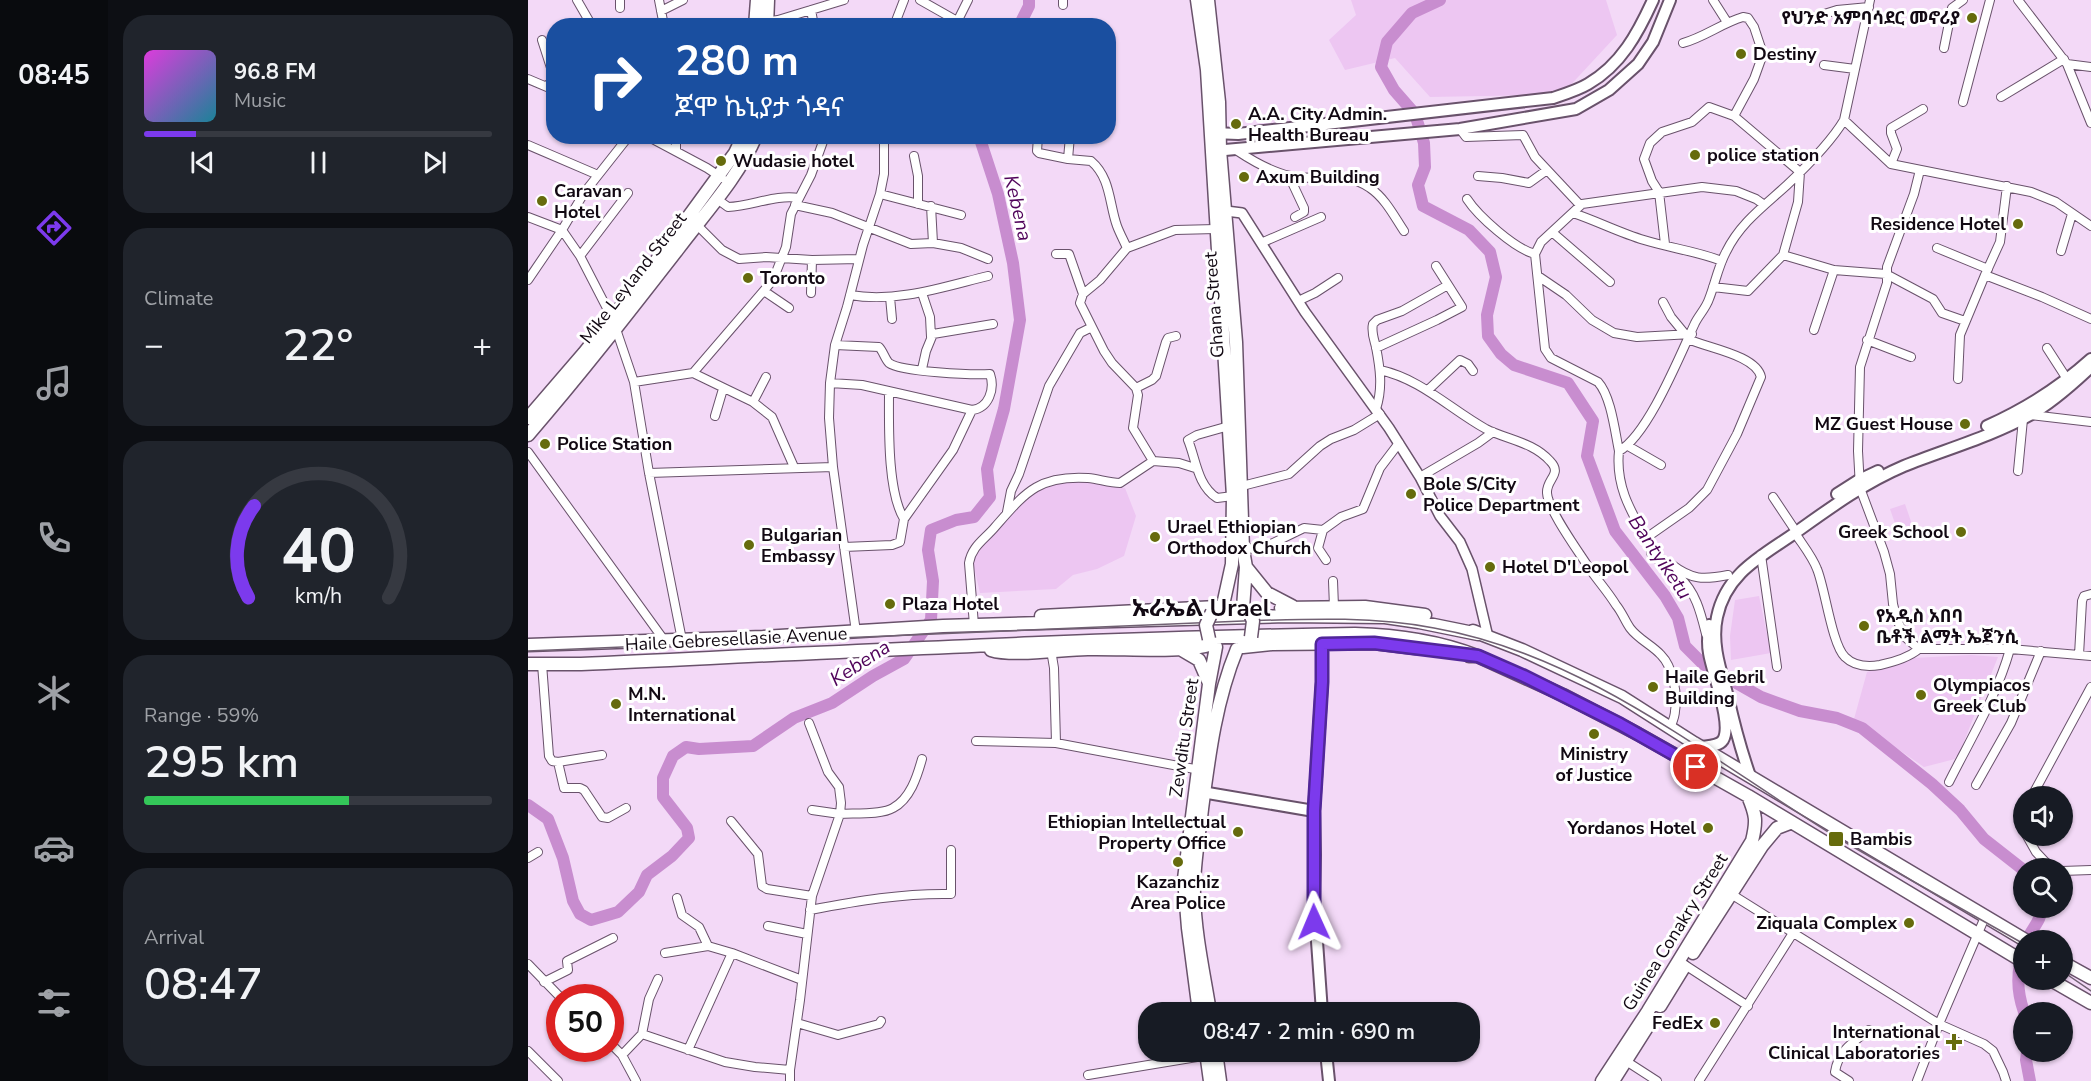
<!DOCTYPE html>
<meta charset="utf-8">
<style>
body{margin:0;font-family:"Nunito Sans","Noto Sans Ethiopic",sans-serif;background:#20242c;color:#f1f3f6;height:100vh;display:flex;flex-direction:column;font-size:22px;white-space:nowrap}
*{box-sizing:border-box;margin:0}
p{font-size:20px;color:#9ea1a6}
.icon{flex:none;width:33px;height:33px;fill:none;stroke:currentColor;stroke-width:2;stroke-linecap:round;stroke-linejoin:round}
.map{position:relative;flex:1;overflow:hidden}
.sheet{display:flex;flex-direction:column;gap:15px;padding:15px;background:#0d0f14;width:420px}
.sheet>*{flex:none}
.guide{position:absolute;left:18px;top:18px;width:570px;height:126px;border-radius:24px;box-shadow:0 2px 4px #0004;background:#1a4fa0;color:#fff;overflow:hidden}
.fabs{position:absolute;left:1485px;top:786px;display:grid;gap:12px}
.fabs a{display:grid;place-items:center;width:60px;height:60px;border-radius:50%;background:#171b24;box-shadow:0 2px 4px #0004;font-size:30px}
.speed{position:absolute;left:18px;top:984px;display:flex;gap:12px;font-size:30px;font-weight:700;text-align:center}
.speed>*{display:grid;place-content:center;width:78px;height:78px;border-radius:50%;background:#171b24;box-shadow:0 2px 4px #0004;line-height:1}
.speed .limit{border:9px solid #d22;background:#fff;color:#111}
.pin{position:absolute;display:grid;place-items:center;width:51px;height:51px;color:#fff;margin:-26px;border:3px solid #fff;border-radius:50%;box-shadow:0 2px 6px #0007}
.me{position:absolute;width:66px;margin:-33px;rotate:359deg;stroke-linejoin:round;filter:drop-shadow(0 0 4px #0008)}
.turn{display:flex;align-items:center;gap:21px;height:126px;padding:0 30px;font-size:27px}
.turn .icon{width:78px;height:78px;stroke-width:2.5}
.turn b{display:block;font-size:42px;line-height:51px}
.big{font-size:45px;font-weight:600;line-height:1.1}
.sheet .tile{flex:1;display:flex;flex-direction:column;justify-content:center;gap:9px;min-width:0;padding:0 21px;border-radius:24px;background:#20242c}
.sheet .dial{align-items:center;gap:0}
.dial svg{height:156px;overflow:visible;fill:none;stroke:#363941;stroke-width:7;stroke-linecap:round;text-anchor:middle}
.dial text{fill:#f1f3f6;stroke:none}
.song{display:flex;align-items:center;gap:18px}
.cover{width:72px;height:72px;border-radius:9px;background:linear-gradient(135deg,hsl(300 70% 55%),hsl(190 70% 35%))}
.played{height:6px;border-radius:3px;background:linear-gradient(90deg,#7c3aed 15%,#363941 15%)}
.keys{display:flex;justify-content:space-around;direction:ltr}
.heat{display:flex;justify-content:space-between;align-items:center;font-size:33px;direction:ltr}
.charge{height:9px;border-radius:4px;background:linear-gradient(90deg,#34c759 59%,#363941 0)}
.trip{position:absolute;left:610px;top:1002px;width:342px;height:60px;border-radius:24px;background:#171b24;box-shadow:0 2px 4px #0004;font-weight:600;line-height:60px;text-align:center}
main{display:flex;flex:1;min-height:0}
.dock{display:flex;flex-direction:column;width:108px;justify-content:space-around;align-items:center;background:#090b0e;color:#9ea1a6}
.dock .icon{width:42px;height:42px}
.dock .active{color:#7c3aed}
.dock b{font-size:27px;color:#f1f3f6}
.map>svg:first-child{display:block}
</style>
<main>
<nav class="dock">
<b>08:45</b>
<svg class="icon active" aria-label="directions" viewBox="0 0 24 24"><path d="M12 3l9 9-9 9-9-9zM9 14v-3h6M13 9l2 2-2 2"/></svg>
<svg class="icon" aria-label="music" viewBox="0 0 24 24"><path d="M9 18V5l10-2v13"/><circle cx="6" cy="18" r="3"/><circle cx="16" cy="16" r="3"/></svg>
<svg class="icon" aria-label="phone" viewBox="0 0 24 24"><path d="M5 4h4l2 5-3 2q2 4 5 5l2-3 5 2v4C11 20 4 13 5 4z"/></svg>
<svg class="icon" aria-label="climate" viewBox="0 0 24 24"><path d="M12 3v18M4 7l16 10M4 17L20 7"/></svg>
<svg class="icon" aria-label="car" viewBox="0 0 24 24"><path d="M5 17H2v-5l4-1 3-4h7l3 4 3 1v5h-3M9 17h6M6 11h13"/><circle cx="7" cy="17" r="2"/><circle cx="17" cy="17" r="2"/></svg>
<svg class="icon" aria-label="filters" viewBox="0 0 24 24"><path d="M4 7h16M4 17h16"/><circle cx="9" cy="7" r="2"/><circle cx="15" cy="17" r="2"/></svg>
</nav>
<section class="sheet">
<div class="tile">
<div class="song"><i class="cover"></i><div><b>96.8 FM</b><p>Music</p></div></div>
<div class="played"></div>
<div class="keys"><svg class="icon" aria-label="previous" viewBox="0 0 24 24"><path d="M18 5L8 12l10 7zM5 5v14"/></svg><svg class="icon" aria-label="pause" viewBox="0 0 24 24"><path d="M8 5v14M16 5v14"/></svg><svg class="icon" aria-label="next" viewBox="0 0 24 24"><path d="M6 5l10 7-10 7zM19 5v14"/></svg></div>
</div>
<div class="tile"><p>Climate</p>
<div class="heat"><a>−</a><b class="big">22°</b><a>+</a></div>
</div>
<div class="tile dial"><svg viewBox="0 0 100 80">
<path d="M14 69A42 42 0 1 1 86 69"/>
<path d="M14 69A42 42 0 0 1 17 22" stroke="#7c3aed"/>
<text x="50" y="56" font-size="32" font-weight="700">40</text>
<text x="50" y="72" font-size="11">km/h</text>
</svg></div>
<div class="tile"><p>Range · 59%</p><b class="big">295 km</b><div class="charge"></div></div>
<div class="tile"><p>Arrival</p><b class="big">08:47</b></div>
</section>
<div class="map">
<svg width="1563" height="1081" viewBox="0 0 1563 1081">
<rect width="100%" height="100%" fill="#f3d9f7"/>
<path fill="#edc6f2" d="M823 0H1078L1089 35 1038 90 1007 95 902 97 867 58 817 70 801 40 828 15Z
M541 480 597 488 608 516 596 556 569 569 545 575 528 589 452 593 445 563 450 550 468 533 498 497 516 485Z
M1377 504 1386 530 1371 535 1362 509Z
M1231 596 1243 653 1203 660 1202 636 1207 600Z
M1443 655 1470 657 1462 677 1461 688H1457L1430 757 1428 756 1427 759 1396 767 1326 719 1339 672 1385 658Z"/>
<g fill="none" stroke-linecap="round" stroke-linejoin="round">
<path stroke="#c88dcf" stroke-width="12" d="M912 0 884 13 859 42 853 67 866 90 887 114 896 143 897 167 890 185 895 206 941 230 962 252 968 277 959 315 960 336 973 354 986 365 1040 383 1065 421 1059 456 1087 531 1137 596 1150 618 1157 646 1175 664 1233 697 1272 711 1309 718 1334 728 1404 784 1432 810 1456 839 1493 868 1496 872
M491 26 501 6V0
M0 805 20 819 35 858 45 901 52 914 63 920 90 912 111 892 119 875 144 856 161 838 159 828 135 797V778L145 756 158 747 171 749 225 746 266 718 304 703 345 676 376 659 403 620 405 581 400 550 403 530 428 520 446 517 462 497 459 469 476 409 492 320 485 263 470 194 451 136
M1499 940C1504 928 1513 921 1514 908
M1496 951C1488 971 1489 992 1496 1012
M1499 1052 1498 1060 1502 1081"/>
<defs>
<path id="minor" d="M49 0 64 26
M92 0V8
M131 0 136 26
M392 0 438 26
M1185 0 1199 22
M1490 0 1539 64 1563 67
M535 5V0
M283 10 286 26
M133 11 155 0
M1277 20 1309 10 1341 7
M235 22 250 20 316 0
M366 26 376 0
M427 26 440 0
M14 40 25 74 24 82 18 86
M1155 43C1177 37 1194 23 1215 17L1220 18 1226 27 1235 54 1226 79 1206 116
M1416 48 1424 8 1435 0
M1539 64 1563 123
M1296 65 1327 69
M0 79 26 90
M1473 97 1536 59
M1435 102 1462 0
M1316 120 1363 164 1503 192 1528 202 1563 226
M932 129 938 137 995 135 1007 157 1052 205
M119 136 179 168 194 178
M148 136V151
M542 136 540 159 563 161C583 178 581 204 589 226 592 234 596 241 599 248
M510 137 509 151 511 153 540 159
M0 145 70 175
M708 150C723 160 744 172 762 176 791 182 815 169 842 188 857 198 866 216 876 231
M386 156 390 176V204
M1363 164 1369 149 1363 133V128L1395 109
M1392 170 1386 194 1359 267V283L1332 367 1330 451 1332 488 1356 552 1362 574 1365 604 1369 620 1378 638 1391 649H1482L1563 656
M761 176 776 208V212L767 217
M950 176 974 178 1001 183 1019 170
M1479 186 1472 242 1457 275 1514 297 1563 319
M352 194 433 215
M189 199 200 207C224 206 248 194 271 198
M939 199C950 216 987 249 1007 254
M267 205 304 213 383 244 405 243 433 248 460 259
M403 206 405 243
M1045 213C1069 221 1092 233 1116 240 1142 248 1168 251 1194 261
M0 217 34 230 52 256 84 318
M166 222 194 250 211 259 238 257 284 260 331 259
M1024 232 1082 282
M733 243 793 217
M1137 244 1131 192 1124 181 1116 159 1122 143 1134 132 1164 122 1181 107 1206 116 1272 172 1270 202 1255 255 1220 291 1185 287
M1409 248 1460 269
M1533 251 1544 214
M528 254H541L555 294
M1255 255 1306 270 1358 274 1405 299 1414 313 1437 321
M52 256 100 193
M1010 276 1038 295 1064 320 1086 333 1109 337 1164 334
M0 280 34 230 56 193 101 136
M236 291 261 308
M283 293 284 260
M394 293 402 317 403 337
M322 295C369 303 415 287 460 276
M362 297 364 319
M770 301 787 293 810 278
M1135 302 1143 317 1157 334
M88 329 106 382 121 473 154 640
M1286 330 1306 270
M1339 340 1383 357
M307 345 351 347C355 351 357 359 361 363 373 372 445 375 462 374 467 389 461 408 444 410
M848 348 909 320 934 307 908 266
M1519 348 1539 379
M394 369 398 351 405 334 465 324
M852 370C893 379 922 409 958 429 980 440 1005 442 1022 461 1035 474 1018 479 1019 493 1020 510 1051 552 1061 568 1070 581 1080 592 1088 605 1094 612 1097 621 1102 628 1110 639 1124 645 1133 655 1145 667 1150 694 1147 711 1147 717 1144 723 1142 728
M165 373 245 280 258 247 263 214 283 175 297 136
M1430 379 1432 335 1457 275
M106 382 165 373 225 402 244 417 266 467
M302 383 334 385 444 410 425 450 376 519 372 542 364 545 316 547
M608 388 624 380 628 376 638 342 640 338 648 336
M900 390 932 360 940 364 945 371
M361 392C361 425 359 491 376 519
M225 402 238 377
M848 409C855 388 852 368 848 347 846 339 843 332 845 324L849 320 874 311 920 285
M1503 415 1563 422
M187 416 195 389
M701 426 669 435 660 440C668 459 669 485 689 498L705 496
M1100 446 1133 465
M1091 451C1087 432 1083 396 1070 382L1023 358 1017 349 1007 254 1013 242 1054 204 1174 187 1208 191 1228 199 1235 204
M0 452 136 640
M625 461 605 428 610 395 608 388 584 363 576 351 552 303 555 294 572 280 599 248 647 230 688 229
M1490 471 1495 419 1494 415
M121 473 305 467
M892 477 950 443 965 432
M714 486 761 474 792 446 803 439 826 430 852 414
M1245 497 1265 527
M479 512 483 491 491 474 521 386 552 333 564 327
M1267 533C1274 544 1284 556 1289 569 1297 588 1304 645 1317 657 1326 666 1340 667 1352 665 1366 662 1380 658 1391 649
M1118 538 1161 508 1179 490 1209 434 1233 377C1228 355 1179 348 1160 339
M715 550 741 545 776 528 795 530
M1233 555 1249 667
M798 560 790 548 795 530 813 517 835 509 852 468 871 443
M1143 564C1164 580 1175 580 1200 575
M805 581 806 607
M446 625 441 563C444 546 456 540 467 527 497 493 510 475 560 478 571 479 581 483 592 483L625 461 651 463 667 468
M328 632 305 467 301 418 302 383 307 345 319 307 335 245 352 194 356 174V136
M1178 634C1173 614 1168 592 1152 578 1143 569 1132 563 1123 553L1124 549C1106 516 1087 490 1091 451 1120 435 1152 355 1167 323 1171 315 1178 308 1181 299 1187 284 1190 267 1198 252 1212 223 1236 206 1259 185 1278 167 1303 142 1316 120L1342 0
M523 650 526 668 528 743
M1551 655 1554 601 1556 596 1563 594
M14 664 21 756 24 761 30 762 74 755
M281 723 300 772 311 787 313 803 312 814 284 810
M448 741 528 743 672 770
M30 762 36 788H52L56 790 74 817 80 818 98 808
M1421 782C1443 738 1469 696 1482 649
M1448 785 1483 723 1513 651
M1504 796 1563 687
M1496 814 1494 824 1496 828
M203 821 230 854 234 886 239 889 284 896
M1499 836 1508 852 1523 868
M0 858 10 852
M1534 871 1563 870
M1203 894 1411 1024 1456 1044 1465 1051 1475 1072 1478 1081
M149 898 154 915 171 927 180 946
M282 910C329 901 375 893 423 894V850
M240 926 279 934
M137 953 180 946 204 953
M0 964 33 998
M1157 965 1220 1006
M130 979 121 999 114 1034 197 1062 227 1067 262 1070
M16 982 40 970 39 961 85 938
M269 1023 310 1035 351 1024 353 1021
M82 1043 94 1055 108 1081
M160 1050 204 953 274 980
M0 1051 30 1081
M94 1055 114 1034
M1098 1061 1129 1081
M560 1075 681 1055
M262 1081V1070L272 1000 284 896 312 814C325 813 354 815 365 808 382 799 389 777 394 759
M1171 1081 1265 933
M1321 1081 1307 1072C1310 1051 1325 1042 1341 1030
M1389 1081 1411 1024 1457 917"/>
<path id="tertiary" d="M698 211 714 213 777 312 861 428 892 477 912 516 932 542 944 569 960 637"/>
<path id="secondary" d="M685 133 710 134 1025 98C1037 94 1050 90 1060 84 1093 65 1110 33 1125 0
M686 151 932 129 1048 109 1081 90 1110 64 1125 42 1142 0
M1459 426C1497 409 1532 387 1563 359
M1309 494 1331 480 1350 471
M1174 747C1181 746 1191 746 1195 740 1205 724 1184 673 1181 653 1179 644 1180 635 1181 625
M1222 776C1213 750 1206 724 1200 697 1193 671 1183 644 1189 617 1198 573 1234 556 1267 533 1302 508 1336 483 1376 466 1416 450 1465 436 1502 415 1524 403 1545 384 1563 367
M668 791 786 811
M794 1012 786 899 787 855 786 811 794 682V644
M798 1052 801 1081"/>
<path id="primary" d="M669 0 679 70 705 496 704 564 695 605
M680 0 691 102 692 150 708 342 715 550 718 567 715 608
M227 26 229 0
M239 26 240 0
M0 418 56 353 112 283 207 153 215 136
M0 435C52 375 101 312 150 249 177 213 210 178 228 136
M718 567 739 593 764 606
M753 608 837 607 897 615
M513 616 689 607
M945 631 994 650 1094 697 1166 743 1497 940
M0 645 235 637 415 626 758 616 857 617 891 622 950 634
M715 647 744 644 846 643 888 648
M463 650C485 657 535 649 560 649 597 648 652 654 685 644
M654 650 671 660 681 683
M941 656H949L1035 695 1110 734 1220 796 1496 962
M0 664H53C311 652 569 638 827 634 869 635 910 641 949 656
M1165 953 1234 846 1249 828 1262 823
M1534 962 1563 978
M1523 980 1563 1003
M1132 1006 1156 967
M671 1012 660 928 656 879 681 684 688 647
M682 1012C676 974 667 935 666 895 665 867 671 837 674 809 681 755 688 700 709 649
M678 1052 682 1081
M688 1052 692 1081
M1074 1081 1120 1011 1224 841C1229 821 1228 815 1220 796
M1085 1081 1123 1021"/>
</defs>
<use href="#minor" stroke="#69526b" stroke-width="10"/>
<use href="#tertiary" stroke="#69526b" stroke-width="12"/>
<use href="#secondary" stroke="#69526b" stroke-width="14"/>
<use href="#primary" stroke="#69526b" stroke-width="15"/>
<use href="#minor" stroke="#fff" stroke-width="8"/>
<use href="#tertiary" stroke="#fff" stroke-width="9"/>
<use href="#secondary" stroke="#fff" stroke-width="10"/>
<use href="#primary" stroke="#fff" stroke-width="12"/>
<path stroke="#716173" stroke-width="1.5" d="M0 651 715 621C779 619 843 616 906 628 1059 655 1181 759 1310 838 1371 874 1434 909 1496 944
M1534 971 1563 991"/>
<defs>
<path id="primary-bridge" d="M722 614 725 621 723 637
M681 639 678 625 684 612"/>
</defs>
<use href="#primary-bridge" stroke="#69526b" stroke-width="15" stroke-linecap="butt"/>
<use href="#primary-bridge" stroke="#fff" stroke-width="12"/>
</g>
<g fill="none" stroke-linecap="round" stroke-linejoin="round">
<defs>
<path id="route" d="M786 922V811L794 682V644L846 643 950 656 996 676 1092 724 1168 767"/>
</defs>
<use href="#route" stroke="#51269a" stroke-width="15"/>
<use href="#route" stroke="#7c3aed" stroke-width="10"/>
</g>
<g fill="#666b0d" stroke="#fff" stroke-width="2">
<circle cx="1444" cy="18" r="6"/>
<circle cx="1213" cy="54" r="6"/>
<circle cx="708" cy="124" r="6"/>
<circle cx="1167" cy="155" r="6"/>
<circle cx="193" cy="161" r="6"/>
<circle cx="716" cy="177" r="6"/>
<circle cx="14" cy="201" r="6"/>
<circle cx="1490" cy="224" r="6"/>
<circle cx="220" cy="278" r="6"/>
<circle cx="1437" cy="424" r="6"/>
<circle cx="17" cy="444" r="6"/>
<circle cx="883" cy="494" r="6"/>
<circle cx="1433" cy="532" r="6"/>
<circle cx="627" cy="537" r="6"/>
<circle cx="221" cy="545" r="6"/>
<circle cx="962" cy="567" r="6"/>
<circle cx="362" cy="604" r="6"/>
<circle cx="1336" cy="626" r="6"/>
<circle cx="1125" cy="687" r="6"/>
<circle cx="1393" cy="695" r="6"/>
<circle cx="88" cy="704" r="6"/>
<circle cx="1066" cy="734" r="6"/>
<circle cx="1180" cy="828" r="6"/>
<circle cx="710" cy="832" r="6"/>
<rect x="1300" y="831" width="16" height="16" rx="3"/>
<circle cx="650" cy="862" r="6"/>
<circle cx="1381" cy="923" r="6"/>
<circle cx="1187" cy="1023" r="6"/>
<path d="M1423 1033h6v6h6v6h-6v6h-6v-6h-6v-6h6z"/>
</g>
<g text-anchor="middle" dominant-baseline="central" stroke-width="6" stroke-linejoin="round" paint-order="stroke">
<g font-size="18" font-weight="bold" fill="#120913" stroke="#fff" text-anchor="start">
<text x="1432" y="18" text-anchor="end">የህንድ አምባሳደር መኖሪያ</text>
<text x="1225" y="54">Destiny</text>
<text x="720" y="114">A.A. City Admin.<tspan x="720" dy="21">Health Bureau</tspan></text>
<text x="1179" y="155">police station</text>
<text x="205" y="161">Wudasie hotel</text>
<text x="728" y="177">Axum Building</text>
<text x="26" y="191">Caravan<tspan x="26" dy="21">Hotel</tspan></text>
<text x="1478" y="224" text-anchor="end">Residence Hotel</text>
<text x="232" y="278">Toronto</text>
<text x="1425" y="424" text-anchor="end">MZ Guest House</text>
<text x="29" y="444">Police Station</text>
<text x="895" y="484">Bole S/City<tspan x="895" dy="21">Police Department</tspan></text>
<text x="639" y="527">Urael Ethiopian<tspan x="639" dy="21">Orthodox Church</tspan></text>
<text x="1421" y="532" text-anchor="end">Greek School</text>
<text x="233" y="535">Bulgarian<tspan x="233" dy="21">Embassy</tspan></text>
<text x="974" y="567">Hotel D'Leopol</text>
<text x="374" y="604">Plaza Hotel</text>
<text x="1348" y="616">የአዲስ አበባ<tspan x="1348" dy="21">ቤቶች ልማት ኤጀንሲ</tspan></text>
<text x="1137" y="677">Haile Gebril<tspan x="1137" dy="21">Building</tspan></text>
<text x="1405" y="685">Olympiacos<tspan x="1405" dy="21">Greek Club</tspan></text>
<text x="100" y="694">M.N.<tspan x="100" dy="21">International</tspan></text>
<text x="1066" y="754" text-anchor="middle">Ministry<tspan x="1066" dy="21">of Justice</tspan></text>
<text x="698" y="822" text-anchor="end">Ethiopian Intellectual<tspan x="698" dy="21">Property Office</tspan></text>
<text x="1168" y="828" text-anchor="end">Yordanos Hotel</text>
<text x="1322" y="839">Bambis</text>
<text x="650" y="882" text-anchor="middle">Kazanchiz<tspan x="650" dy="21">Area Police</tspan></text>
<text x="1369" y="923" text-anchor="end">Ziquala Complex</text>
<text x="1175" y="1023" text-anchor="end">FedEx</text>
<text x="1412" y="1032" text-anchor="end">International<tspan x="1412" dy="21">Clinical Laboratories</tspan></text>
</g>
<g font-size="18" fill="#120913" stroke="#fff">
<text transform="translate(105 278) rotate(-52)">Mike Leyland Street</text>
<text transform="translate(686 305) rotate(-94)">Ghana Street</text>
<text transform="translate(208 639) rotate(-3)">Haile Gebresellasie Avenue</text>
<text transform="translate(656 738) rotate(-82)">Zewditu Street</text>
<text transform="translate(1147 932) rotate(-58)">Guinea Conakry Street</text>
</g>
<g font-size="20" font-style="italic" fill="#50035a" stroke="#fff">
<text transform="translate(490 208) rotate(77)">Kebena</text>
<text transform="translate(1132 557) rotate(56)">Bantyiketu</text>
<text transform="translate(332 663) rotate(-33)">Kebena</text>
</g>
<g font-size="24" font-weight="bold" fill="#120913" stroke="#fff">
<text x="673" y="608">ኡራኤል Urael</text>
</g>
</g>
</svg>
<div class="fabs">
<a><svg class="icon" aria-label="sound" viewBox="0 0 24 24"><path d="M4 9h4l5-4v14l-5-4H4zM17 9q2 3 0 6"/></svg></a>
<a><svg class="icon" aria-label="search" viewBox="0 0 24 24"><circle cx="10" cy="10" r="6"/><path d="M15 15l6 6"/></svg></a>
<a>+</a>
<a>−</a>
</div>
<div class="speed"><div class="limit">50</div></div>
<div class="pin" style="left:1168px;top:767px;background:#d93025"><svg class="icon" aria-label="arrive" viewBox="0 0 24 24"><path d="M6 21V4h12l-3 4 3 4H6"/></svg></div>
<svg class="me" style="left:786px;top:922px" viewBox="-20 -20 40 40"><path d="M0-17L14 15 0 8-14 15z" fill="#7c3aed" stroke="#fff" stroke-width="4"/></svg>
<div class="trip">08:47 · 2 min · 690 m</div>
<div class="guide">
<div class="turn"><svg class="icon" aria-label="right" viewBox="0 0 24 24"><path d="M7 20v-9h11M14 6l5 5-5 5"/></svg><div><b>280 m</b>ጆሞ ኬኒያታ ጎዳና</div></div>
</div>
</div>
</main>
